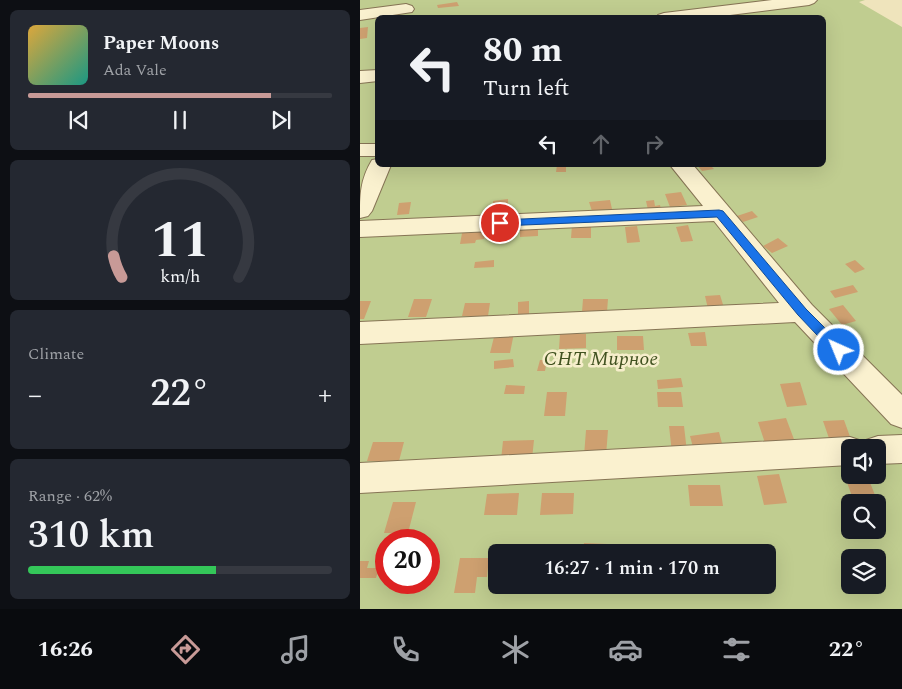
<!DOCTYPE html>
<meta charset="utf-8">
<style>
body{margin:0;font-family:Spectral,serif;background:#242831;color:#f1f3f6;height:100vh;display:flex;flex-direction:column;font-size:19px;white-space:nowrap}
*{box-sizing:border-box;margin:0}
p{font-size:16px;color:#9ea1a6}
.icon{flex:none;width:28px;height:28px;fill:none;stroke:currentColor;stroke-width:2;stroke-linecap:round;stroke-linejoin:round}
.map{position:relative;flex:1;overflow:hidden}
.drawer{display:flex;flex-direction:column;gap:10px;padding:10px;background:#0d0f14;width:360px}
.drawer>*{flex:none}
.hud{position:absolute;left:15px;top:15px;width:451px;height:152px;border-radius:8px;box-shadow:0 5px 20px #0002;background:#171b24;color:#f1f3f6;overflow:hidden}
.buttons{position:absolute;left:481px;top:439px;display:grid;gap:10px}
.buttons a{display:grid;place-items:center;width:45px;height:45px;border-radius:8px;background:#171b24;box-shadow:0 5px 20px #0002;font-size:25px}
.speed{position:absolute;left:15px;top:529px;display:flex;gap:10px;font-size:25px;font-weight:700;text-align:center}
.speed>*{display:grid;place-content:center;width:65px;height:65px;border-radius:50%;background:#171b24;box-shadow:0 5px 20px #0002;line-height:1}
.speed .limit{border:8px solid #d22;background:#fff;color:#111}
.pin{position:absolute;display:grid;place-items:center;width:42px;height:42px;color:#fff;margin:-21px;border:2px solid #fff;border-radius:50%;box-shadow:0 1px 5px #0007}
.me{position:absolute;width:55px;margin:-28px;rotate:316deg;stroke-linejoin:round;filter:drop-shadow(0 0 4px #0008)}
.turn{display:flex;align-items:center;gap:18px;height:105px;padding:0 25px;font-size:22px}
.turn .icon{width:65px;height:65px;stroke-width:2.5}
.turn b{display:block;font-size:35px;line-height:42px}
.lanes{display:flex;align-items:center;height:48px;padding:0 25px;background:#0003;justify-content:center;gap:25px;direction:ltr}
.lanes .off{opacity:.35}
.big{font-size:38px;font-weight:600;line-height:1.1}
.drawer .card{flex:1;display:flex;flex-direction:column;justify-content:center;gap:8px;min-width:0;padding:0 18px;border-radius:8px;background:#242831}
.drawer .dial{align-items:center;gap:0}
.dial svg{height:130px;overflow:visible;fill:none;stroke:#363941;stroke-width:7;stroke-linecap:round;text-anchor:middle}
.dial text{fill:#f1f3f6;stroke:none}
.song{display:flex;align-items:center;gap:15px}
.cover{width:60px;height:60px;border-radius:8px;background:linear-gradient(135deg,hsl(40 70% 55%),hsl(170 70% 35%))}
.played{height:5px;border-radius:2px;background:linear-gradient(90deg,#c89a97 80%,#363941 80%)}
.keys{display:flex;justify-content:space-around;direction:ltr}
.heat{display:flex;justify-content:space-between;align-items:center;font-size:28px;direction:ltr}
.charge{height:8px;border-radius:4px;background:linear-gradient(90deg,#34c759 62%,#363941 0)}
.trip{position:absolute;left:128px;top:544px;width:288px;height:50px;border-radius:8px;background:#171b24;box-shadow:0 5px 20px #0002;font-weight:600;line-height:50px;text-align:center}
.dock{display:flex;height:80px;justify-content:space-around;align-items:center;background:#090b0e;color:#9ea1a6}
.dock .icon{width:35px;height:35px}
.dock .current{color:#c89a97}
.dock b{font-size:22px;color:#f1f3f6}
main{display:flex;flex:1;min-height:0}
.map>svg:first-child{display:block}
</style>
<main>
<section class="drawer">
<div class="card">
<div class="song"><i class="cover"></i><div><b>Paper Moons</b><p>Ada Vale</p></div></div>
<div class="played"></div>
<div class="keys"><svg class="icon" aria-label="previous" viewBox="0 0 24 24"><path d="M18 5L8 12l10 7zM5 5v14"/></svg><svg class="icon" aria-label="pause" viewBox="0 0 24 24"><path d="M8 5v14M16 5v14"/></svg><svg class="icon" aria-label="next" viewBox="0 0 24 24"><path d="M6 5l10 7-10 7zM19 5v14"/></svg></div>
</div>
<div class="card dial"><svg viewBox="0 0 100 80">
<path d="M14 69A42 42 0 1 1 86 69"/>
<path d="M14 69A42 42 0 0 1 9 56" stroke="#c89a97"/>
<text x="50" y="56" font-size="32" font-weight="700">11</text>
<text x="50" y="72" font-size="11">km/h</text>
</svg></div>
<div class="card"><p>Climate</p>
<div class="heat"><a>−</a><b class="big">22°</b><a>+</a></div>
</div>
<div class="card"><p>Range · 62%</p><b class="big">310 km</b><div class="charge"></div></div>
</section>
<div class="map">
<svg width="542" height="609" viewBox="0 0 542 609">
<rect width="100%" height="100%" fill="#efe4bc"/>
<path fill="#c0cd90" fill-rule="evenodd" d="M0 0H505L499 2 542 27V609H0ZM18 18H464V165H18ZM490 448H518V475H490ZM490 502H518V530H490ZM26 540H69V582H26ZM136 552H406V585H136ZM490 558H518V585H490Z"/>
<path fill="#cea070" d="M97 2 99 6 78 8 77 5Z
M8 27 7 38 0 39V28Z
M197 165H206V172H196Z
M337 165H350L354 169 342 171Z
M321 192 327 205 310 207 305 194Z
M148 199V210L133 212V201Z
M250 200 252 209 232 211 229 202Z
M294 200 295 206 300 205 301 209 288 210 286 201Z
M51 202 49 214 37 215 39 203Z
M392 211 398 217 383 222 377 216Z
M231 224V238H211L212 225Z
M328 225 333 241 321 242 316 227Z
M277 226 280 242 267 243 265 227Z
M126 227 124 239 116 240 115 243 100 244 103 228Z
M178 227V236L160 237V228Z
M418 238 428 246 412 253 403 246Z
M134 260V267L114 268 115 262Z
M495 260 505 269 495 273 485 264Z
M493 285 498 292 475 298 470 291Z
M360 295 365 311 349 313 345 296Z
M54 299H72L66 317H48Z
M223 299H248L247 312H222Z
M0 301H11L4 319H0Z
M169 301V314L158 315V302Z
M105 303H130L128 316H102Z
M483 305 496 321 482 325 469 309Z
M345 332 347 346H331L328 333Z
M135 333H154L150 353H130Z
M200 334H226V348L199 349Z
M257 336H283L284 350H257Z
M153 359 154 367 134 369V361Z
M180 360H187L185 371H177Z
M321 378 323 387 298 389 297 380Z
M440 382 447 405 427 407 420 384Z
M146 385 165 386 164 394H144Z
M187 392H207L205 416H184Z
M297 392H321L323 407H298Z
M426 418 435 442 406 446 398 422Z
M484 420 493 445 472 447 463 421Z
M309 426H324L327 452 312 453Z
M226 430H248L246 456H224Z
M359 432 364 451 335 455 330 436Z
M174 440 172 459 141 460 143 441Z
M13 442H44L39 461H7Z
M490 473V475H507L517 500 494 502 484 474Z
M419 474 427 503 404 505 397 476Z
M328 485H360L363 506H330Z
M159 493 157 515H124L127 494Z
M182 493H214L213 514 180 515Z
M33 502H56L48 533H24Z
M224 543 248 544V552H223Z
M100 558H129L127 577H117L115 593H94Z
M0 561H9L7 568H19L16 578H0Z
M274 585H300V586L275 590Z"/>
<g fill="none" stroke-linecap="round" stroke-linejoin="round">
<defs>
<path id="minor" d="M412 0H457L454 3 449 5 346 18H296L298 15 304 13Z
M46 4 52 6 54 9 52 12 0 20V10Z
M18 70V81L0 83V71Z
M0 144H18V156H0Z
M18 159V165H31L12 211 8 216 0 218C0 195 0 180 12 160Z
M310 165H333L452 305 542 395V428L531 424 435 322 0 344V322L419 303 354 221 0 237V221L343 206Z
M542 435V463L518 464V448H490V465L0 493V463L490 437 502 441 504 445 506 440 518 436Z"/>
</defs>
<use href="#minor" stroke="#867455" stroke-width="2"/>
<use href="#minor" fill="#faf1cf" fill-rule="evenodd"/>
</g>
<path fill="#1a73e8" stroke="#114b97" d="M359 210 363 211 446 309 484 347 485 350 484 354H475L438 315 357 217 140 226 135 223 140 220Z"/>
<g text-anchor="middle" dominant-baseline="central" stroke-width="5" stroke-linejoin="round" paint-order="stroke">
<g font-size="20" font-style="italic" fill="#415220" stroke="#f6eecb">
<text x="241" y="359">СНТ Мирное</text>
</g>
</g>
</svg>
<div class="buttons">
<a><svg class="icon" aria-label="sound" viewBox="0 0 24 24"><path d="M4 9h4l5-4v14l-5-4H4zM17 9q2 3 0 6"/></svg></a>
<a><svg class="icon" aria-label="search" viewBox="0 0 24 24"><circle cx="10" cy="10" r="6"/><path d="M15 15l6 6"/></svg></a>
<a><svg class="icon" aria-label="layers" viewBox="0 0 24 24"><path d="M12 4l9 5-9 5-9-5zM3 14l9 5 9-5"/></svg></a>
</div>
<div class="speed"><div class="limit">20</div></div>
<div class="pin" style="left:140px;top:223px;background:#d93025"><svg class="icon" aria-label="arrive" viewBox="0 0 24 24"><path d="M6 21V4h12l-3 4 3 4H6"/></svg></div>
<svg class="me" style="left:479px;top:350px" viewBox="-20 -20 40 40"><circle r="17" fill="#1a73e8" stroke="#fff" stroke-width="3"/><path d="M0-11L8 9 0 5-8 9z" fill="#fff"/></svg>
<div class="trip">16:27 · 1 min · 170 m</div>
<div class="hud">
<div class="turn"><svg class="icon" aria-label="left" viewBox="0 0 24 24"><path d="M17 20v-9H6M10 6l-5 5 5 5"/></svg><div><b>80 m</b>Turn left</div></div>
<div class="lanes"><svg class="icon" aria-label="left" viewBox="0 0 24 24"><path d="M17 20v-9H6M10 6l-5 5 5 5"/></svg><svg class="icon off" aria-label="ahead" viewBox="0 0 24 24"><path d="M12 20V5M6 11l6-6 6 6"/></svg><svg class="icon off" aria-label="right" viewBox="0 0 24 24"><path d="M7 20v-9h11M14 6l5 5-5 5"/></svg></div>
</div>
</div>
</main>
<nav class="dock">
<b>16:26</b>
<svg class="icon current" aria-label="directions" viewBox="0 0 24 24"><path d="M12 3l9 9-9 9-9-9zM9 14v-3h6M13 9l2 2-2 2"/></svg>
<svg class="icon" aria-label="music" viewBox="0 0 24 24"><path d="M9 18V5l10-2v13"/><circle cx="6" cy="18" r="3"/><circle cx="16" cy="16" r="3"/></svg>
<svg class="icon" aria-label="phone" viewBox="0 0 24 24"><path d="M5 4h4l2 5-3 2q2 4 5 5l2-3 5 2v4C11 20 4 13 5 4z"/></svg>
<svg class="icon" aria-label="climate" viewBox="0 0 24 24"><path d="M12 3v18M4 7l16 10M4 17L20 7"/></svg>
<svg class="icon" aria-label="car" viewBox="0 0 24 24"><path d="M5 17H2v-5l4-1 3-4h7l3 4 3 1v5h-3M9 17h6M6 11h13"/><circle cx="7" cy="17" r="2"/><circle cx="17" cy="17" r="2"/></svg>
<svg class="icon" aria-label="filters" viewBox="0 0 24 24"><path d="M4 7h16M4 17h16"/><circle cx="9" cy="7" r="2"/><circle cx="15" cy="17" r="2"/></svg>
<b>22°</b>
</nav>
